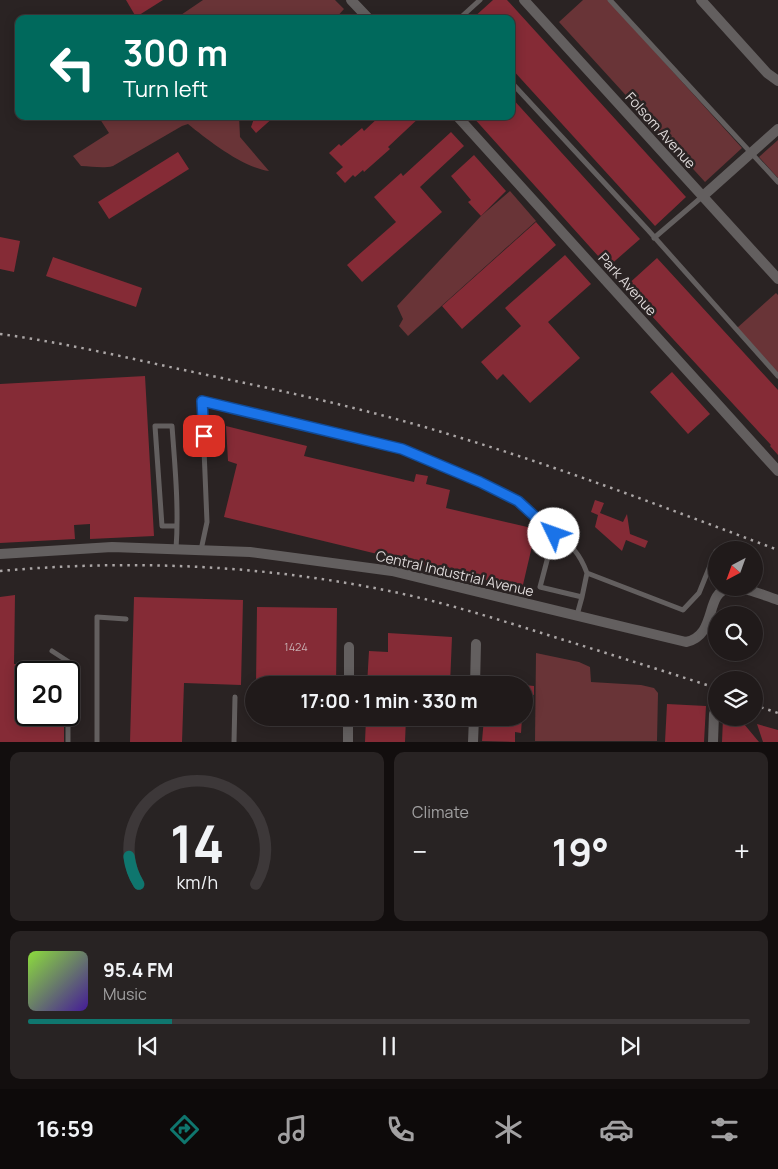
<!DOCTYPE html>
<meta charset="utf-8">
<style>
body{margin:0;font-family:Manrope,sans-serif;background:#282323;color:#f1f3f6;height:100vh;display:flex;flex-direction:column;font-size:19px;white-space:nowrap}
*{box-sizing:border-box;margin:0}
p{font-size:16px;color:#a2a1a2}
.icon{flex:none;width:28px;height:28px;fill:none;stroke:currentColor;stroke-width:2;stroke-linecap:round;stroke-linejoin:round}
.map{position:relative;height:742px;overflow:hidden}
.sheet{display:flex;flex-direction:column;gap:10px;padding:10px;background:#120e0e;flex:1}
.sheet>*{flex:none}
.banner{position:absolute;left:15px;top:15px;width:500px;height:105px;border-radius:10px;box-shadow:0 2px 12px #0003,0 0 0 1px #3d3839;background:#00695c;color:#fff;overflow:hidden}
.needle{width:32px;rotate:221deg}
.tools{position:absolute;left:708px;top:541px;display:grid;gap:10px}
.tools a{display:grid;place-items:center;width:55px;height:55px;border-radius:50%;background:#201a1a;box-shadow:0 2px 12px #0003,0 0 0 1px #3d3839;font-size:25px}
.speed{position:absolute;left:15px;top:661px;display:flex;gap:10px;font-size:25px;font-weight:700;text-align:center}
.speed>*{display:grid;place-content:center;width:65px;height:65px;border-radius:50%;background:#201a1a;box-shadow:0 2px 12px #0003,0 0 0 1px #3d3839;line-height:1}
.speed .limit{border:2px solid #111;border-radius:8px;background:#fff;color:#111}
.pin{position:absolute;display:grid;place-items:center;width:42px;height:42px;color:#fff;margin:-21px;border-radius:10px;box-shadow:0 2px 8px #0006}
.me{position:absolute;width:55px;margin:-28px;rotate:312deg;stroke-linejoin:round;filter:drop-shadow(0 0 4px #0008)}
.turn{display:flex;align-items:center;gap:18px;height:105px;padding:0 25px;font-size:22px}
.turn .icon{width:65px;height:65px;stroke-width:2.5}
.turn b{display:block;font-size:35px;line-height:42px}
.big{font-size:38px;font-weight:700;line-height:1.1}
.sheet .card{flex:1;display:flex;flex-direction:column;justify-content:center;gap:8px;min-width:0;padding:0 18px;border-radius:10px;background:#282323}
.sheet .dial{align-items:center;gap:0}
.dial svg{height:130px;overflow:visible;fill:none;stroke:#3d3839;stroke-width:7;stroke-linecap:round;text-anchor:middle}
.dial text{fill:#f1f3f6;stroke:none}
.song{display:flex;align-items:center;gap:15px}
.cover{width:60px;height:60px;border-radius:8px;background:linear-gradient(135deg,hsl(90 70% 55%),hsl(260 70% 35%))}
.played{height:5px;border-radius:2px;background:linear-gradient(90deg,#0f766e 20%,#3d3839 20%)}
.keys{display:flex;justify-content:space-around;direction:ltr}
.heat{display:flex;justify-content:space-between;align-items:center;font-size:28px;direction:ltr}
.sheet .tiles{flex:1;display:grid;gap:10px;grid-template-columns:1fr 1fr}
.card:last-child{grid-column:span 2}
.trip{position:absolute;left:245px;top:676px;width:288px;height:50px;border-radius:25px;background:#201a1a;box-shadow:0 2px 12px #0003,0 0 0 1px #3d3839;font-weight:700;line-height:50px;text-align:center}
.tabs{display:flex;height:80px;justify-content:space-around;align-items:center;background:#0d0a0a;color:#a2a1a2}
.tabs .icon{width:35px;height:35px}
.tabs .current{color:#0f766e}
.tabs b{font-size:22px;color:#f1f3f6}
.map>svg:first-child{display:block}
</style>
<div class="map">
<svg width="778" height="742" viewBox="0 0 778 742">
<rect width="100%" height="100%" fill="#2a2323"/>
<path fill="#693437" d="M203 0H335L344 9 335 19H175Z
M583 0H608L742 148 705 182 559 22Z
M98 116H239L240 137 269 171C242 167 209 141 188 124L182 126 113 166C102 169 92 166 81 166L73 156 109 133Z
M778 140V178L759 157Z
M510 191 536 221 408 336 399 326 403 319 397 306 481 216Z
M776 293 778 295V373L737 328Z
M536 653 579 662 590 667 591 682 641 685 654 688 658 693 657 741H535Z"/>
<path fill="#852b36" d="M126 0H163L136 17Z
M493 0H507L686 197 655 226 511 68V19H472Z
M511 97 640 239 608 267 472 116H511Z
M255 116H275L256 133 251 127Z
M380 116H421L388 147 390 149 364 172 363 170 355 177 353 175 345 183 336 173 343 167 329 153 339 144 341 146 362 128 364 131Z
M451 132 464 146 420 187 442 212 362 282 347 265 396 222 374 197 401 173 403 176Z
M178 152 189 169 109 219 98 202Z
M474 155 506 191 481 216 468 202 471 200 451 176Z
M536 222 556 245 462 329 442 306Z
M0 237 20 241 14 272 0 269Z
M565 255 591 284 548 322 580 358 530 403 503 374 497 380 481 362 521 326 505 308Z
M53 257 142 288 136 307 46 276Z
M657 258 778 390V455L770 446 771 445 625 287Z
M672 372 710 414 688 434 650 392Z
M145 376 154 536 90 539V524L74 525 75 539 0 543V384Z
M226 426 307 446 304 456 414 482 416 474 428 476 426 484 450 490 446 508 536 529 522 589 224 517 237 464 228 461Z
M595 500 604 503 600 513 623 522 627 514 630 534 648 541 645 548 626 540 622 551 595 527 598 515 591 512Z
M15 595 14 664 65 666V672H26V715H64V742H0V597Z
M134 597 243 600 241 685 184 683 182 742H130Z
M257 607 337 608 336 685H256Z
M388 633 452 637 450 685H367L369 651 388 652Z
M524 685 534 686V695L524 694Z
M667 704 706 706 704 742H665Z
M366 718H406L405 742H365Z
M484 718H522L521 733 515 732V742L482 741Z
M723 718H739L759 742H722Z
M757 724 778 730V742H763Z"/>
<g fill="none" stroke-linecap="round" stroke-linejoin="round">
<path stroke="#635f5f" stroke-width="5" d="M610 0 778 182
M459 19 480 0
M511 82 648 230 778 376
M654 238 703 196
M554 534C572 545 580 554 587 573
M176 549C179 508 175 467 172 426H155L162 526H177
M201 550 207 522 202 401 402 449 480 482 518 501 554 534 540 587 582 597 577 615
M582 597 587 573 683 610 699 593 716 551
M52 651 69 662V672
M68 742V715
M97 742V617L126 619
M234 742 235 697"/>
<path stroke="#635f5f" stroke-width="10" d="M351 0 369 19
M524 0 778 279
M701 0 767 73 778 81
M457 116 778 471
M703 196 778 129
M0 554 112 547 250 552 392 571 686 642C718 635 704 593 729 588 742 585 765 596 778 600
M349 685V647
M475 685 476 644
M348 742V718
M473 742 474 718
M713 742 714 714"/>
<path stroke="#aba6a6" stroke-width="2.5" stroke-dasharray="2.5 5" stroke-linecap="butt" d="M0 334C60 342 120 356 179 369 269 388 360 407 448 434 560 467 669 509 778 550
M0 571C122 560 248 564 369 587 430 598 491 617 551 636 606 653 661 670 716 688
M754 705 778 713"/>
</g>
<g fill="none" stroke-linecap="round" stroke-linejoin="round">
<defs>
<path id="route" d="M204 436 202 401 402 449 480 482 518 501 554 534"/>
</defs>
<use href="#route" stroke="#114b97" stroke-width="12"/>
<use href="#route" stroke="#1a73e8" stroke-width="9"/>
</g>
<g text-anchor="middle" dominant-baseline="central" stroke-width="5" stroke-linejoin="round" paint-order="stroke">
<g font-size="11" fill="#c7adb0">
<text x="296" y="646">1424</text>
</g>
<g font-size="14" fill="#ddd8d8" stroke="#2a2323">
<text transform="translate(661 130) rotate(48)">Folsom Avenue</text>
<text transform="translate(628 284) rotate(48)">Park Avenue</text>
<text transform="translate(455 573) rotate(13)">Central Industrial Avenue</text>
</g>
</g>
</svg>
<div class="tools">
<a><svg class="needle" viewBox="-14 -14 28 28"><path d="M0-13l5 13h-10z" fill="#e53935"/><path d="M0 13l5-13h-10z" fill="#a2a1a2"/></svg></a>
<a><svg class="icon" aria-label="search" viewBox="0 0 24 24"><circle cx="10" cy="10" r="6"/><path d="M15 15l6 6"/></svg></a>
<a><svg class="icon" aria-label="layers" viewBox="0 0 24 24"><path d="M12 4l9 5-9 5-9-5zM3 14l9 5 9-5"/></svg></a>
</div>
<div class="speed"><div class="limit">20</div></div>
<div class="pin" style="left:204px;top:436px;background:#d93025"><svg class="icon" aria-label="arrive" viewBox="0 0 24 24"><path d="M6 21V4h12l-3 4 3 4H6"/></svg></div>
<svg class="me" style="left:554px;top:534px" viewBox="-20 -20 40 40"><circle r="19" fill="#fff"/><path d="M0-13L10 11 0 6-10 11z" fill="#1a73e8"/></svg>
<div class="trip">17:00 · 1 min · 330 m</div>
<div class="banner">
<div class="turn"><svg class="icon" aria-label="left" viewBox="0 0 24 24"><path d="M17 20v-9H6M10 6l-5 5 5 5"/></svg><div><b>300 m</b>Turn left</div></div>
</div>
</div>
<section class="sheet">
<div class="tiles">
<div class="card dial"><svg viewBox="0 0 100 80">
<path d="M14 69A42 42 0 1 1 86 69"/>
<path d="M14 69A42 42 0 0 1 8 52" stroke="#0f766e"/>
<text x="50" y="56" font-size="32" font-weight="700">14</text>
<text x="50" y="72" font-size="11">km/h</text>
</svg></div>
<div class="card"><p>Climate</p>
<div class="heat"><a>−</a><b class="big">19°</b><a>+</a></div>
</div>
<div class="card">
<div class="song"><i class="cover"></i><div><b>95.4 FM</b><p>Music</p></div></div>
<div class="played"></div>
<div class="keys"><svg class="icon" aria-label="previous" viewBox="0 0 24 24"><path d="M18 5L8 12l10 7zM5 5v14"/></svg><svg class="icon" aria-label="pause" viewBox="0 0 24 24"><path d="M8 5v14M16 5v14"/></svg><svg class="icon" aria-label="next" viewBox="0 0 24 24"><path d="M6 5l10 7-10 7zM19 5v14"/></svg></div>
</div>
</div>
</section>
<nav class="tabs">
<b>16:59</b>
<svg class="icon current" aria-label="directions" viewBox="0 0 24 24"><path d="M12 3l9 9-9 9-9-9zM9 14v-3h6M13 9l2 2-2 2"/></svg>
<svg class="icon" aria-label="music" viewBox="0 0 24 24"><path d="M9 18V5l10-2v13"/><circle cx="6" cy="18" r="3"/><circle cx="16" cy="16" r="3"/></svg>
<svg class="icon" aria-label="phone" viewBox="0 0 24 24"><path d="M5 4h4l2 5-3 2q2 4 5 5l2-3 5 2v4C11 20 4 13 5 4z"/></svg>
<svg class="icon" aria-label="climate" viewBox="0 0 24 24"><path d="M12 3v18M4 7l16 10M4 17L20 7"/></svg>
<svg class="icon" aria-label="car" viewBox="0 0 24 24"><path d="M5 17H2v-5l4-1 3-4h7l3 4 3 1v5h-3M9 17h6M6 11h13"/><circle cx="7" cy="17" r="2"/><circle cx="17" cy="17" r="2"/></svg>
<svg class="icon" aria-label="filters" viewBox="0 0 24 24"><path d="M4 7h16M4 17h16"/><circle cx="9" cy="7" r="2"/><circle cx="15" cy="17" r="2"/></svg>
</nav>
